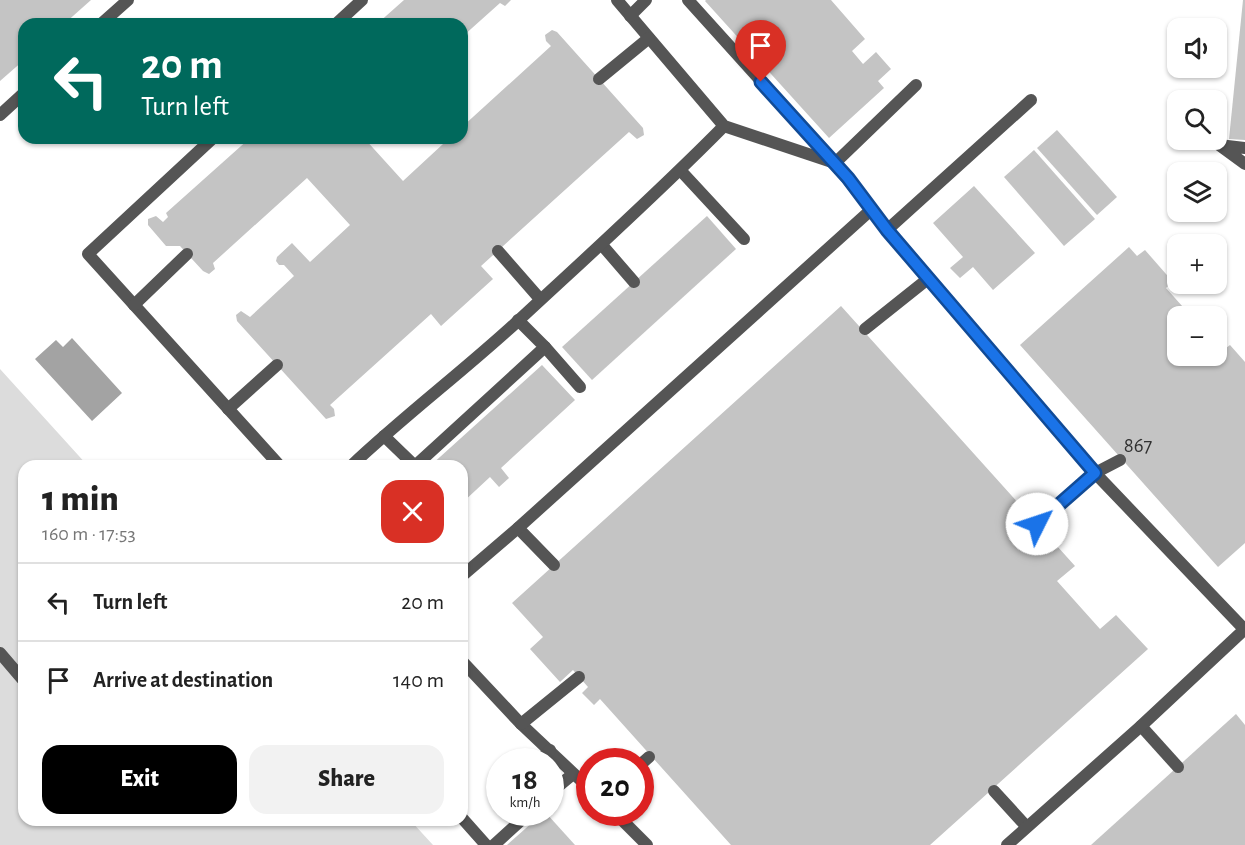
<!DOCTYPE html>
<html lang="en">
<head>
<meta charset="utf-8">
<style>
  :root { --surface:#fff; --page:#f2f2f2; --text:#222; --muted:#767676; --line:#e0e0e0; --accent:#000 }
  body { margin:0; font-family:"Alegreya Sans",sans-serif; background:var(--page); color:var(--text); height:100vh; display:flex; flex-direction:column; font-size:22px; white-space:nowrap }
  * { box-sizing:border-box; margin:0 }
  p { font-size:20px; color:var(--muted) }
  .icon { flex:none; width:33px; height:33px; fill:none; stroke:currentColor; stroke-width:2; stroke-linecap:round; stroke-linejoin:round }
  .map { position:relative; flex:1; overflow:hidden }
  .panel { position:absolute; left:18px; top:460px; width:450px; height:366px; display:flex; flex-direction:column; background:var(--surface); border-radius:18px; box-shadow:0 2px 4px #0004 }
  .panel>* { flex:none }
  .top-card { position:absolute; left:18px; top:18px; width:450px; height:126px; border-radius:18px; box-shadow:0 2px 4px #0004; background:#00695c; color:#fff; overflow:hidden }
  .tools { position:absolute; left:1167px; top:18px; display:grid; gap:12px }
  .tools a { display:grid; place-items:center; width:60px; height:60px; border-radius:12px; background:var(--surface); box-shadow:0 2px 4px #0004; font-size:30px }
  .speed { position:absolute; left:486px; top:748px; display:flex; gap:12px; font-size:30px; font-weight:700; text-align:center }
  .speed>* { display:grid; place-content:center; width:78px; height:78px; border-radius:50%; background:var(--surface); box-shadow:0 2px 4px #0004; line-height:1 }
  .speed small { font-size:15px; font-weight:400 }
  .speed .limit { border:9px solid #d22; background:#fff; color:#111 }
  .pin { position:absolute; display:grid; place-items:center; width:51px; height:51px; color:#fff; margin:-62px -26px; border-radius:50% 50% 50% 0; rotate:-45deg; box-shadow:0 0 6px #0007 }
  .pin .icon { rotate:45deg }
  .me { position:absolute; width:66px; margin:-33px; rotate:49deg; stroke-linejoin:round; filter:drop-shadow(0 0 4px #0008) }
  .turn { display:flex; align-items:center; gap:21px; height:126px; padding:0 24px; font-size:27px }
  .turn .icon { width:78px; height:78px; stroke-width:2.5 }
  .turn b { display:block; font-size:42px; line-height:51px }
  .round { display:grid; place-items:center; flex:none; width:63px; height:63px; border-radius:18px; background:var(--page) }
  .head { display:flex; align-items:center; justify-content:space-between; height:102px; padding:0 24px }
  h1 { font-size:36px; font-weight:800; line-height:45px }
  .button { display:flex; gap:12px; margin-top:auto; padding:12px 24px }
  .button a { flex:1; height:69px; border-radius:18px; background:var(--accent); color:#fff; font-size:24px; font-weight:800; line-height:69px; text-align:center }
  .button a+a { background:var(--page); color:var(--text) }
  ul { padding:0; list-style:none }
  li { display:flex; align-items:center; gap:18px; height:78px; padding:0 24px; border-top:2px solid var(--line) }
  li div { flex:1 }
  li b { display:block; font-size:22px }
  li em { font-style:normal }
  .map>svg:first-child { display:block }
</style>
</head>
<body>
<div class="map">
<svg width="1245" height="845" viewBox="0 0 1245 845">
  <rect width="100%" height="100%" fill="#fff"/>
  <path fill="#dcdcdc" d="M0,369L88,466H24V820L411,821L433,845H0Z"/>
  <path fill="#a3a3a3" d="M72,338L122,393L92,421L35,359L56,340L63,347Z"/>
  <g fill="#c4c4c4">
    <path d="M0,0H91L64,24H24V60L0,81Z"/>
    <path d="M404,0H511L505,6L500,3L462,37V24H377Z"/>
    <path d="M706,0H831L865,39L852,51L863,64L876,52L891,69L878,81L884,88L829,138L705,1Z"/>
    <path d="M1243,0H1245V140L1229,139Z"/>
    <path d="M552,30L557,32L643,128L644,135L637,139L629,132L481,266L493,279L441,326L431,314L330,405L334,409L335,416L326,419L237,321L236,315L241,311L250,317L294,276L284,265H279L276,261L277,257L292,243L310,262L350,225L307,178L213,263L215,269L209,274L203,271L180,246H166L148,225V219L156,216L163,222L168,217L166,213L250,138H364L403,181L443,144L438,138H462V127L551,46L546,41L545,35Z"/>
    <path d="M1057,130L1117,197L1097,215L1037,148Z"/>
    <path d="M1034,150L1095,219L1064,246L1004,177Z"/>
    <path d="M974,186L1035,253L993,290L973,267L960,278L950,268L963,257L933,223Z"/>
    <path d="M707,216L736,249L592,380L562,347Z"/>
    <path d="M1129,247L1137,256L1145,250L1173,282L1166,288L1191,316H1178V356H1216V345L1222,351L1230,345L1245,362V543L1218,567L1020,345Z"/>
    <path d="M841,306L1075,566L1057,581L1100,629L1116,615L1148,649L930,845H731L600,699L594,705L582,693L588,687L573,670L560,682L530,649L543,637L512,603Z"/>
    <path d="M542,365L575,400L501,468L509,478L499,487L490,477L462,503V466H430Z"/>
    <path d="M1236,714L1245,725V845H1091Z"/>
    <path d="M543,813H546L575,845H507Z"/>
  </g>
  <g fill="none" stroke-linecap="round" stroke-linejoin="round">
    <g stroke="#555" stroke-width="12">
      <path d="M617,0L724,126L835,163L887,230L1095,473L1245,630"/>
      <path d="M688,0L835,163L916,85"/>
      <path d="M630,16L646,0"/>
      <path d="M101,24L128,0"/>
      <path d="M336,24L362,0"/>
      <path d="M599,79L649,38"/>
      <path d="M0,115L24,93"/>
      <path d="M213,138L88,254L280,466"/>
      <path d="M1245,148L1219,145L1245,164"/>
      <path d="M681,171L744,239"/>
      <path d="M887,230L1031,100"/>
      <path d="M602,245L634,282"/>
      <path d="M498,251L540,299"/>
      <path d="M134,305L187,254"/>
      <path d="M865,329L929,278"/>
      <path d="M545,347L580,387"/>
      <path d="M228,409L277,365"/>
      <path d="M384,436L415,466L545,347L518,320"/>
      <path d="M351,466C405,415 465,370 519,320C588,256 658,193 724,126"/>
      <path d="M1037,524L1095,473L1120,460"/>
      <path d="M518,528L554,565"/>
      <path d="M462,576L518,528L872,209"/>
      <path d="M0,653L24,681"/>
      <path d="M462,661L521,724L590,789"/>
      <path d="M521,724L579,677"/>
      <path d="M1141,726L1178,767"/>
      <path d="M538,762L550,750"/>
      <path d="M640,765L649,757"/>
      <path d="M994,791L1026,826"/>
      <path d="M550,793L573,774"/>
      <path d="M615,813L647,845"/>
      <path d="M462,818L486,845"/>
      <path d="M494,845L529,813"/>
      <path d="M1007,845L1141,726L1245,629"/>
    </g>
  </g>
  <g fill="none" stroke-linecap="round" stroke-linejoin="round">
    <g stroke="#114b97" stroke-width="15">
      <path id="route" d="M761,82L848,178L887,230L1095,473L1037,524"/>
    </g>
    <use href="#route" stroke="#1a73e8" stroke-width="10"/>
  </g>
  <g text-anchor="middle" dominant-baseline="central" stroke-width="6" stroke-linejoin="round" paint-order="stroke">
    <g font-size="21" fill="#313131">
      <text x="1138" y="445">867</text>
    </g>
  </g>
</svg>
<div class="tools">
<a><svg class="icon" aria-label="sound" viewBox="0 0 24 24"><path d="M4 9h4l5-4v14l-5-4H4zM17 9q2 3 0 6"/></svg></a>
<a><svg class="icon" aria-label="search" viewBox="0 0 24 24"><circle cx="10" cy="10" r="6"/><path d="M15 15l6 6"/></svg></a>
<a><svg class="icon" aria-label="layers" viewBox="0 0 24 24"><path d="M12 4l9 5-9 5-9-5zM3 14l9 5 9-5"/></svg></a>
<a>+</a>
<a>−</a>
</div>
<div class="speed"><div>18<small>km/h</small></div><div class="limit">20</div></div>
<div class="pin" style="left:761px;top:82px;background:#d93025"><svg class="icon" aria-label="arrive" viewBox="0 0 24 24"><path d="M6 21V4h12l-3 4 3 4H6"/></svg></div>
<svg class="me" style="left:1037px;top:524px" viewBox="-20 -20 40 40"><circle r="19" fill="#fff"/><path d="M0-13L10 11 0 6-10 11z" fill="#1a73e8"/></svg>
<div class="top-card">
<div class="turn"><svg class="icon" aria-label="left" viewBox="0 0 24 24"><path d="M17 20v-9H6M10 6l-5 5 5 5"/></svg><div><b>20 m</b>Turn left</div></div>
</div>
<section class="panel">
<div class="head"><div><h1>1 min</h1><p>160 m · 17:53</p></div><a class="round" style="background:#d93025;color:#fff"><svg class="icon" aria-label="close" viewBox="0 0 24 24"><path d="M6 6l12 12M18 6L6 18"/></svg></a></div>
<ul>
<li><svg class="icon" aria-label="left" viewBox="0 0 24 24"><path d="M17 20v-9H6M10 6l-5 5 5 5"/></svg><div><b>Turn left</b></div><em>20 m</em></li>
<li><svg class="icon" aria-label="arrive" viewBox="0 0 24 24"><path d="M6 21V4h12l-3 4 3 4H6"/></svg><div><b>Arrive at destination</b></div><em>140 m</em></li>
</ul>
<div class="button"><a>Exit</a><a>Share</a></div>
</section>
</div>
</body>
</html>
